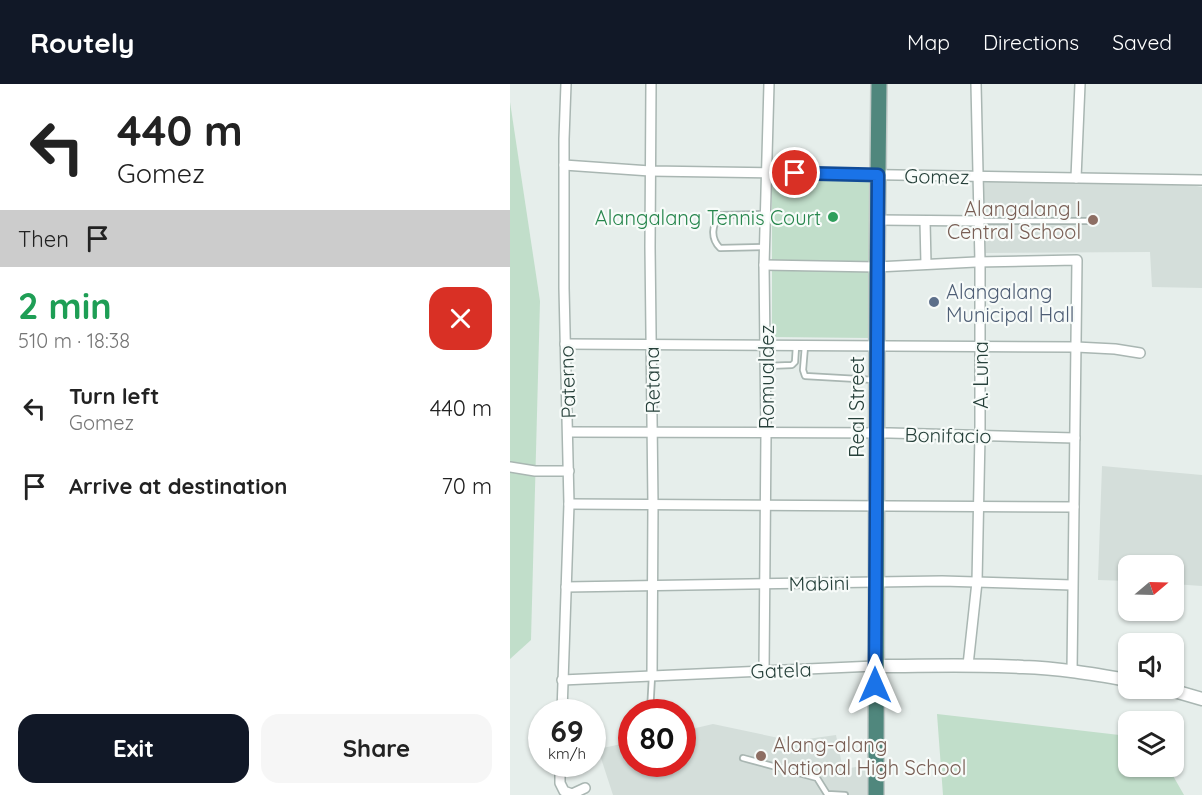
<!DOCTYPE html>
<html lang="en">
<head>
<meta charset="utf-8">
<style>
  :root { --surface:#fff; --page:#f6f6f6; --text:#222; --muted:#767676; --accent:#111827 }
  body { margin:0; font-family:Quicksand,sans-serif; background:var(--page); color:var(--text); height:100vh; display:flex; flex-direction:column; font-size:22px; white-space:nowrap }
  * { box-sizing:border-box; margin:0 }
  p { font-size:20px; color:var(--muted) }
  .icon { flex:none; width:33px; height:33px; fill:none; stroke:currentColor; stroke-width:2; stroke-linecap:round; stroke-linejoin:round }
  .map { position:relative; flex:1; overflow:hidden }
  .drawer { display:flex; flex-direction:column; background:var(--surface); width:510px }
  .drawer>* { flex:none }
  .hud { background:#fff; color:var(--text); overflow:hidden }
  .needle { width:39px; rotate:71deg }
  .tools { position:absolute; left:608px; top:471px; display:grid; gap:12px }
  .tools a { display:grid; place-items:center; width:66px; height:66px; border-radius:12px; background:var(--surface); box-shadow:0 2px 4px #0004; font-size:30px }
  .speed { position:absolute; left:18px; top:615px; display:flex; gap:12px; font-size:30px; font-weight:700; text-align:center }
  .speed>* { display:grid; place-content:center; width:78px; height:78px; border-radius:50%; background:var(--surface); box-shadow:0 2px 4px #0004; line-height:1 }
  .speed small { font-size:15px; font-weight:400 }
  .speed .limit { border:9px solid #d22; background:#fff; color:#111 }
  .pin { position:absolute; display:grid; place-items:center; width:51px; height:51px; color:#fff; margin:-26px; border:3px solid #fff; border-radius:50%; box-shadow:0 2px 6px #0007 }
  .me { position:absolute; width:66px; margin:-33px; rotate:0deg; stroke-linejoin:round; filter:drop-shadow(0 0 4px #0008) }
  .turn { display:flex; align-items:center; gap:21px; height:126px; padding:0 18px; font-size:27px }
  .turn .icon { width:78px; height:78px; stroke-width:2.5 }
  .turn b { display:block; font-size:42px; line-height:51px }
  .then { display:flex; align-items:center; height:57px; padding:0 18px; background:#0003; gap:12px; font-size:22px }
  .round { display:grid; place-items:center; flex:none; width:63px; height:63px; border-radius:18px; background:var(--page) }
  .summary { display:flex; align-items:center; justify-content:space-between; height:102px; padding:0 18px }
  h1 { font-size:36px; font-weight:800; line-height:45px; color:#1e9e55 }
  .primary-button { display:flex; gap:12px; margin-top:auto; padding:12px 18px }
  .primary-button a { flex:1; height:69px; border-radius:18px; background:var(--accent); color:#fff; font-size:24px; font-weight:800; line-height:69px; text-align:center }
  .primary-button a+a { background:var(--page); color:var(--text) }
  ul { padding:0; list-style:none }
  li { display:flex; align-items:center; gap:18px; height:78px; padding:0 18px }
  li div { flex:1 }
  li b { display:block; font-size:22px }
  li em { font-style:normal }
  header { display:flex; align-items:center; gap:36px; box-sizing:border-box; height:84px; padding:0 30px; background:var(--accent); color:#fff }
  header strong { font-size:28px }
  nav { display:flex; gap:33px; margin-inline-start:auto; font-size:21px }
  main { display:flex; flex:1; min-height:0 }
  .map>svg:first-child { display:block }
</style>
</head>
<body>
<header>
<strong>Routely</strong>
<nav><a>Map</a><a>Directions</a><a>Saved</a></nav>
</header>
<main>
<section class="drawer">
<div class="hud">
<div class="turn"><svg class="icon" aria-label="left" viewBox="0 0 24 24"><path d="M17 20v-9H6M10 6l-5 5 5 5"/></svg><div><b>440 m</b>Gomez</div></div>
<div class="then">Then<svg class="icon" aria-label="arrive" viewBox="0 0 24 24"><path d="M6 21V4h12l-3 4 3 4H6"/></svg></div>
</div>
<div class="summary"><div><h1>2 min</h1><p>510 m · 18:38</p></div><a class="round" style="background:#d93025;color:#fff"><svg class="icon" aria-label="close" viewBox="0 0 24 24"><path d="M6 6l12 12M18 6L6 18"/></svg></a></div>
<ul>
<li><svg class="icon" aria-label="left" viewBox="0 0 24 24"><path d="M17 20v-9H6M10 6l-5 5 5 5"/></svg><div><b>Turn left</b><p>Gomez</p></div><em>440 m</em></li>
<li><svg class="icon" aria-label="arrive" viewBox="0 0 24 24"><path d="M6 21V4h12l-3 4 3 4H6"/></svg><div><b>Arrive at destination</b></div><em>70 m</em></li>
</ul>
<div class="primary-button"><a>Exit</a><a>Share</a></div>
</section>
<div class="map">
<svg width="692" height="711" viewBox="0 0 692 711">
  <rect width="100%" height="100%" fill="#e6eeeb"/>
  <g fill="#d4deda">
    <path d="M474,97L664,98L692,103V204L642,203L640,168L474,169Z"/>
    <path d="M592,382L692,391V502L663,500V482H618V497L588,496Z"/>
    <path d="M203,640L283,657L326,651L333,685L359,681V711H103L88,665L121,658L122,680H172L173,647Z"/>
  </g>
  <g fill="#c1deca">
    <path d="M0,18L30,217L21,556L0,575Z"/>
    <path d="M262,91L359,96L360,254L262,253Z"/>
    <path d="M427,630L618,652V682L658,683L674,711H433Z"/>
  </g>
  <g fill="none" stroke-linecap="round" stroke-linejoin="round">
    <g stroke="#a9b6b2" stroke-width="8">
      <g id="service">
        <path d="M469,137H577"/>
        <path d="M253,163L210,164C200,154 202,141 210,131L255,130"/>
        <path d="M295,262L293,286L295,292L365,296"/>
        <path d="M256,282L282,281L285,278L286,262"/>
        <path d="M140,628L142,592"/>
        <path d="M233,674L307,694L317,710L335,711"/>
      </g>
    </g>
    <g stroke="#a9b6b2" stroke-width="12">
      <g id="minor">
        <path d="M141,0L140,163L143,420L142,592"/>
        <path d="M54,81L140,87L692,96"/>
        <path d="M566,94L570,0"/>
        <path d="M368,136L468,137"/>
        <path d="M415,137L416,180"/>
        <path d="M254,181L367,183L466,178L567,176L562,587"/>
        <path d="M55,260L566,263L605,265L630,269"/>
        <path d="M58,348L380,349L565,354"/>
        <path d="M0,383L25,387H59"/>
        <path d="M59,420L564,423"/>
        <path d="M56,503L432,497L562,501"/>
        <path d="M458,581L467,498L470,351V178L466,0"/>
        <path d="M254,586L256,350L254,181L259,0"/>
        <path d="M52,596L365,582"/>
        <path d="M52,628L59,420L54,204V55L56,0"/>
        <path d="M50,680V699L54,707L62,710L75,704"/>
      </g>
    </g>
    <g stroke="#a9b6b2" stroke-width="15">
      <g id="tertiary">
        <path d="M365,582C415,582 464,580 513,583C548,584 583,590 618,596"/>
        <path d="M654,604L692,615"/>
      </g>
    </g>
    <g stroke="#c2cac8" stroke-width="18">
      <path id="trunk" d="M366,711L367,183L369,0"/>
    </g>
    <use href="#service" stroke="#fff" stroke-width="4.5"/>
    <use href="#minor" stroke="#fff" stroke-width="9"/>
    <use href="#tertiary" stroke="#fff" stroke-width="12"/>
    <use href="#trunk" stroke="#50877d" stroke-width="15"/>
  </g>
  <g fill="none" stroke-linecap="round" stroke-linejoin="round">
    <g stroke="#114b97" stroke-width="15">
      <path id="route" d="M285,89L368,91L365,601"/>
    </g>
    <use href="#route" stroke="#1a73e8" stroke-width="10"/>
  </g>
  <circle fill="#2e9e5b" stroke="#f7fbf9" stroke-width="2" cx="323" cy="133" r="6"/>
  <g fill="#8d6e63" stroke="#f7fbf9" stroke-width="2">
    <circle cx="583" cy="136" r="6"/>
    <circle cx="251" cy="672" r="6"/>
  </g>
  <circle fill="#5c6f8a" stroke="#f7fbf9" stroke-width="2" cx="424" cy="218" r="6"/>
  <g text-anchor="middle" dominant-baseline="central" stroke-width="4.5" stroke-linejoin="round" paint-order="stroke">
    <g font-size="20" fill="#26403a" stroke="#f7fbf9">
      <text transform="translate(427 92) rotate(1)">Gomez</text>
      <text transform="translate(470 291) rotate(-90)">A. Luna</text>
      <text transform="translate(256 293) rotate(-90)">Romualdez</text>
      <text transform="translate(142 296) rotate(-91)">Retana</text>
      <text transform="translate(57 298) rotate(-92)">Paterno</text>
      <text transform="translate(346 323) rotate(-90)">Real Street</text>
      <text transform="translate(438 351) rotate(1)">Bonifacio</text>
      <text transform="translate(309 499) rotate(-1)">Mabini</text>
      <text transform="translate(271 586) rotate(-2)">Gatela</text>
    </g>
    <g font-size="20" fill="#785e54" stroke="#f7fbf9" text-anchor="end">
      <text x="571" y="124">Alangalang I<tspan x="571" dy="23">Central School</tspan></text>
      <text x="263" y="660" text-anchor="start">Alang-alang<tspan x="263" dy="23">National High School</tspan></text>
    </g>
    <g font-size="20" fill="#27864d" stroke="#f7fbf9" text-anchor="end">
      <text x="311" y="133">Alangalang Tennis Court</text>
    </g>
    <g font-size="20" fill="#4e5e75" stroke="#f7fbf9" text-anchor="start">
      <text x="436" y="207">Alangalang<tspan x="436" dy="23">Municipal Hall</tspan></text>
    </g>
  </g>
</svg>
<div class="tools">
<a><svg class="needle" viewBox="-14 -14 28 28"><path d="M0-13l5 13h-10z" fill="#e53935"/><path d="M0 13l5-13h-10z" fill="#767676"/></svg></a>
<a><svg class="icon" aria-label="sound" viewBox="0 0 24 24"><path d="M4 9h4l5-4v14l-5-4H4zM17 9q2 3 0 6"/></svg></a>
<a><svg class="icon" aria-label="layers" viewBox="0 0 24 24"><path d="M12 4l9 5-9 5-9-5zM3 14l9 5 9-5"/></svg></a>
</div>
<div class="speed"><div>69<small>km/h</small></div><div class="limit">80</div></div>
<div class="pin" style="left:285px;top:89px;background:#d93025"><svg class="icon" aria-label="arrive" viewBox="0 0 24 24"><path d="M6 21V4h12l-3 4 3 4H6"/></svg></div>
<svg class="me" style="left:365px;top:601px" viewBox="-20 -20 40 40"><path d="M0-17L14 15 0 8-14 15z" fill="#1a73e8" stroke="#fff" stroke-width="4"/></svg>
</div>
</main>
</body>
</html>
